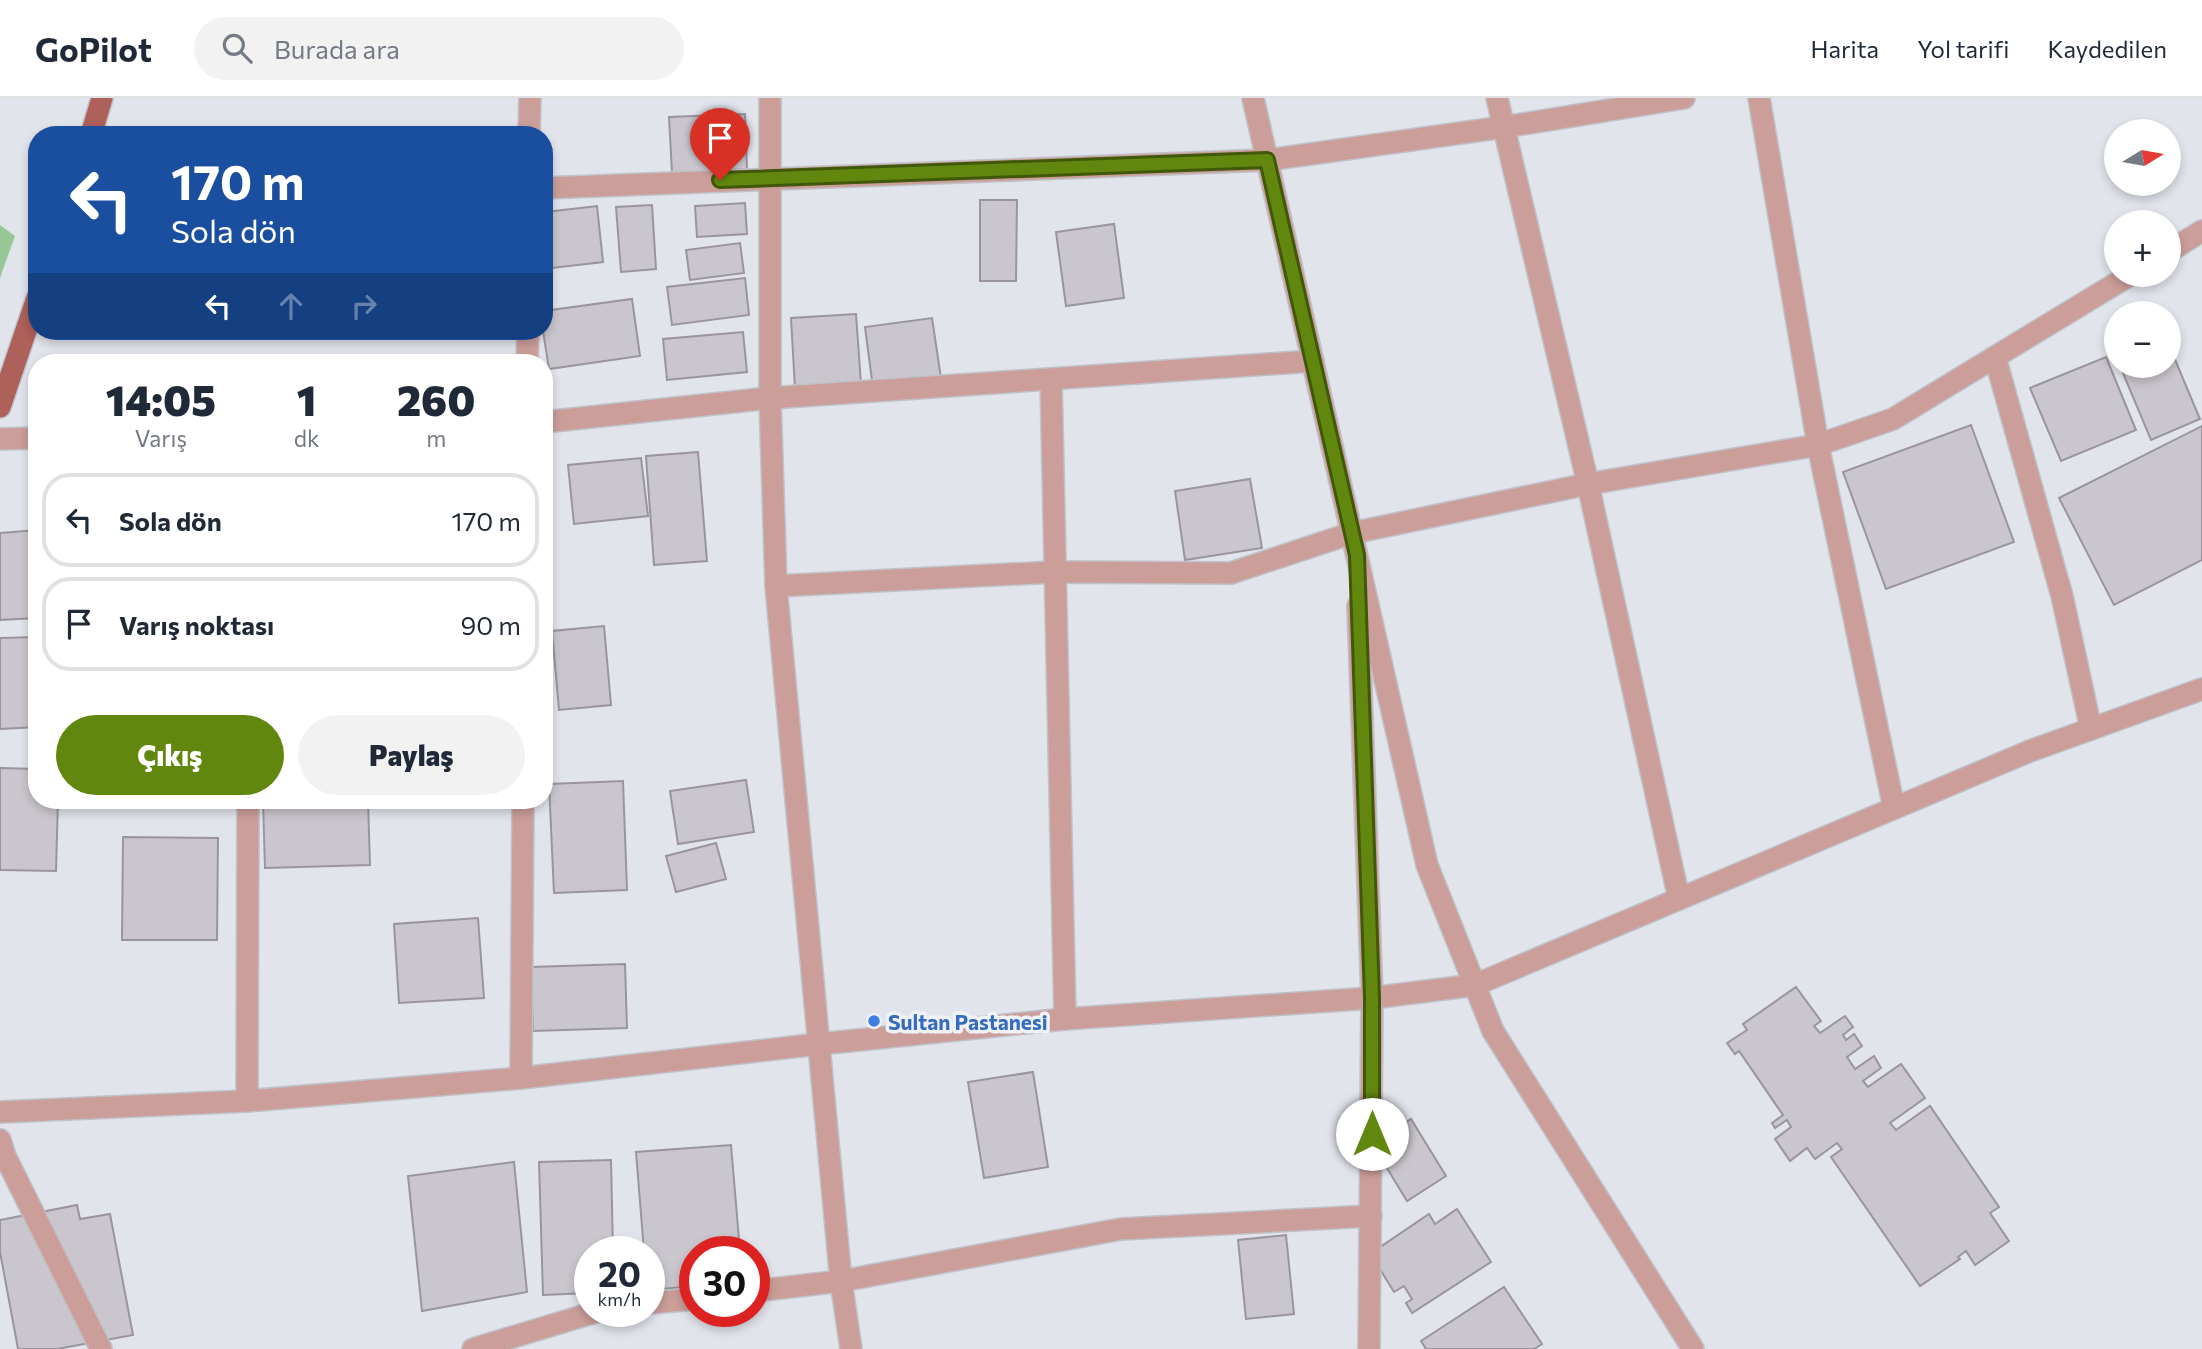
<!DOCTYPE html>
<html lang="tr">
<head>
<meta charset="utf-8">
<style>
  :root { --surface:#fff; --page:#f2f2f3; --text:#1f2937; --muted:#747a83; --line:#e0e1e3; --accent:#62870e }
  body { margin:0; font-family:Commissioner,sans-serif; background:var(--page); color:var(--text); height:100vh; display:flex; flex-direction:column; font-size:26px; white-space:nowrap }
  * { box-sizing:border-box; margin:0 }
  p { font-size:23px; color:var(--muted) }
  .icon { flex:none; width:38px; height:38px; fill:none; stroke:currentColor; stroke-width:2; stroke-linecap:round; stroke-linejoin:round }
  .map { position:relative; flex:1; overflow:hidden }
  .panel { position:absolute; left:28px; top:256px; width:525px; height:455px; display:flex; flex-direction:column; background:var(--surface); border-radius:28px; box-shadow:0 4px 10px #0003 }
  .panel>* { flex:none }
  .banner { position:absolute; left:28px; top:28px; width:525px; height:214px; border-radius:28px; box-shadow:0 4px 10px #0003; background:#1a4fa0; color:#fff; overflow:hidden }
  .needle { width:46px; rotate:79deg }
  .buttons { position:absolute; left:2104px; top:21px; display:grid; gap:14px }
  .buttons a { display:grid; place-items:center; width:77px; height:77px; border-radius:50%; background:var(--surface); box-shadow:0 4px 10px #0003; font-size:35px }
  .speed { position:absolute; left:574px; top:1138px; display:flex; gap:14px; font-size:35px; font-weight:700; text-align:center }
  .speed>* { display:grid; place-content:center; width:91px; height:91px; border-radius:50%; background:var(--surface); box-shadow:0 4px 10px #0003; line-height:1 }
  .speed small { font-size:18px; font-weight:400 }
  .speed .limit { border:10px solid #d22; background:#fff; color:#111 }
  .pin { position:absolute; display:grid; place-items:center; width:60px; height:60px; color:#fff; margin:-72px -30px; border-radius:50% 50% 50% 0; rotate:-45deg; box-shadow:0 0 7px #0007 }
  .pin .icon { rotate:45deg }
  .me { position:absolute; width:77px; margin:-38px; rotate:0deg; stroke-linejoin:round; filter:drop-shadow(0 0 5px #0008) }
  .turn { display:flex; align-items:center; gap:24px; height:147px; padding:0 28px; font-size:32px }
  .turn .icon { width:91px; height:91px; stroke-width:2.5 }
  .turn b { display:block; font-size:49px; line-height:60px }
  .lanes { display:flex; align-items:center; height:66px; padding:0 28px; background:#0003; justify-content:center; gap:35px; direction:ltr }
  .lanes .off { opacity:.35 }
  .eta { display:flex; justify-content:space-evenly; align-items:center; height:119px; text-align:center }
  .eta b { font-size:42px; font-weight:800; line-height:49px }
  .cta { display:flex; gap:14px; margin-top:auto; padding:14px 28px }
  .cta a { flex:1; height:80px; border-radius:42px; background:var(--accent); color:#fff; font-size:28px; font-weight:800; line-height:80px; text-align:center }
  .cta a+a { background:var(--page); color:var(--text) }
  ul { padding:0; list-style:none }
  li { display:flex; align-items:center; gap:21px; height:94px; margin:0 14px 10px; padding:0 14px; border:4px solid var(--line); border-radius:28px }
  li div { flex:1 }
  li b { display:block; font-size:26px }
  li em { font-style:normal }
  header { display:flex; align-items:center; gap:42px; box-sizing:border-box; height:98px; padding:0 35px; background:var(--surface); border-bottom:2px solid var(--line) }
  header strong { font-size:33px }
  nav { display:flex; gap:38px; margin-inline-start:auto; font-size:24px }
  .search { width:490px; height:63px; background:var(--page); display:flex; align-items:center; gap:18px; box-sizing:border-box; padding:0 24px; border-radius:38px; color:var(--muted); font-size:26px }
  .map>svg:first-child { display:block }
</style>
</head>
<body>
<header>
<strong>GoPilot</strong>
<div class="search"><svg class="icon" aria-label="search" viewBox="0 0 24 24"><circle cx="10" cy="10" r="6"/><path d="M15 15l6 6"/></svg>Burada ara</div>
<nav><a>Harita</a><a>Yol tarifi</a><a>Kaydedilen</a></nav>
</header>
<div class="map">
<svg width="2202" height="1251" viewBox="0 0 2202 1251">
  <rect width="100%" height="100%" fill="#e2e4ec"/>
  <path fill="#97c797" d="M0,127L15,138L0,180Z"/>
  <g fill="#cac6cd" stroke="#9a959c" stroke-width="2">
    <path d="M745,16L747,71L672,75L669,19Z"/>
    <path d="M980,102H1017L1016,183H980Z"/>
    <path d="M745,105L747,136L697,139L695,108Z"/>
    <path d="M652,107L656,171L621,174L616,109Z"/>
    <path d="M597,108L603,164L552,170L546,114Z"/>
    <path d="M1114,126L1124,200L1066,208L1056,134Z"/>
    <path d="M740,145L744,175L690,182L686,152Z"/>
    <path d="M745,180L749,217L672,227L667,189Z"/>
    <path d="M632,201L640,258L549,271L543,233L544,213Z"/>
    <path d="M856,216L861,286L795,291L791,220Z"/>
    <path d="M932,220L941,280L873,290L865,229Z"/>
    <path d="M743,234L747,274L667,282L663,241Z"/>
    <path d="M2168,245L2200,321L2151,342L2120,268H2168Z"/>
    <path d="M2106,259L2136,332L2061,363L2030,290Z"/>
    <path d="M1971,327L2014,444L1886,491L1843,374Z"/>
    <path d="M2202,328V462L2114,507L2059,400Z"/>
    <path d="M698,354L707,463L654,467L646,358Z"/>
    <path d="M641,360L648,418L574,426L568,367Z"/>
    <path d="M1250,381L1262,450L1185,462L1175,393Z"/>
    <path d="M37,432V520L0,522V435Z"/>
    <path d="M604,528L611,607L559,612L552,533Z"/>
    <path d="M37,539V629L0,631V540Z"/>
    <path d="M0,670L37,671V702H58L56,773L0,772Z"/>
    <path d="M746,682L754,734L678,746L670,693Z"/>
    <path d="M623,683L627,792L554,795L549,686Z"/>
    <path d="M135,702H225L135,707Z"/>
    <path d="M263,702H368L370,767L265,770Z"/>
    <path d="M123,739L218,740L217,842H122Z"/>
    <path d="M716,745L726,781L676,794L666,758Z"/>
    <path d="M478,820L484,900L399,905L394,826Z"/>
    <path d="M625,866L627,930L533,933L531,869Z"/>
    <path d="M1796,889L1821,923L1814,928L1820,935L1845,918L1853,929L1843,937L1846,942L1854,936L1862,948L1847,959L1855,971L1874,958L1881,970L1863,983L1868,989L1901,966L1925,1000L1890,1025L1896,1032L1930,1008L1999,1109L1990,1115L2009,1143L1975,1167L1966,1153L1958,1159L1960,1161L1920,1188L1831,1059L1842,1051L1837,1045L1815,1061L1807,1050L1790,1063L1775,1041L1791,1029L1787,1022L1775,1030L1772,1025L1783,1017L1739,953L1735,956L1727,945L1747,932L1743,926Z"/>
    <path d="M1033,974L1048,1069L984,1080L968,984Z"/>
    <path d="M1411,1021L1446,1078L1407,1103L1373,1047Z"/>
    <path d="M731,1047L740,1153H695V1188L649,1192V1153H644L636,1054Z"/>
    <path d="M611,1062L613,1153H590V1195L543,1197L539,1064Z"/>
    <path d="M514,1064L527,1194L422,1213L408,1078Z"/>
    <path d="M77,1107L80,1121L110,1116L133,1237L57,1251H18L0,1154V1122Z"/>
    <path d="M1457,1111L1491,1164L1412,1215L1406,1205L1412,1201L1404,1188L1394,1194L1378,1168L1373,1154L1429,1116L1435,1126Z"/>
    <path d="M1286,1137L1294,1216L1246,1221L1238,1142Z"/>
    <path d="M1504,1189L1542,1246L1534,1251H1426L1421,1243Z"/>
  </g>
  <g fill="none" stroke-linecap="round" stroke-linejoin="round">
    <g stroke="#c0c2c9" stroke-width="24">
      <g id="minor">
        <path d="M770,0V300L776,488L841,1183L851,1251"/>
        <path d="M1253,0L1427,767L1493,933L1693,1251"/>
        <path d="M1497,0L1588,386L1679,801"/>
        <path d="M1759,0L1818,347L1894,710"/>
        <path d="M529,37L530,0"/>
        <path d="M544,90L1267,62L1504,29L1684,0"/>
        <path d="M2168,154L2202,133"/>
        <path d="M1995,259L2062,498L2091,631"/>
        <path d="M527,264L528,233"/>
        <path d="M1051,281L1065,921"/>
        <path d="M544,324L770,300L1313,263"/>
        <path d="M0,341L37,340"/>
        <path d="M776,488L1054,474L1231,475L1352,435L1588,386L1818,347L1893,321L2130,177"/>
        <path d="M1358,508L1372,900L1369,1251"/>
        <path d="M521,980L523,702"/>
        <path d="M247,1003L248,702"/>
        <path d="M0,1014L247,1003L521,980L819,946L1065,921L1372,900L1475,887L2030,653L2202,591"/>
        <path d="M0,1042L5,1058L101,1251"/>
        <path d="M754,1193L841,1183L1121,1131L1371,1118"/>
        <path d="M649,1205L695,1201"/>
        <path d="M473,1251L599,1213"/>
      </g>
    </g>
    <g stroke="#c0c2c9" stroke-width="24">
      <g id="major">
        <path d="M91,37L102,0"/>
        <path d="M0,309L37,200"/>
      </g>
    </g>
    <use href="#minor" stroke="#cb9e99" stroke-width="21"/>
    <use href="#major" stroke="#ae605a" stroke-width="21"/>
  </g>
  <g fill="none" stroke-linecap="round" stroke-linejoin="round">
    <g stroke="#405809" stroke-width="18">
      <path id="route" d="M720,82L1267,62L1357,457L1372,900V1036"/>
    </g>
    <use href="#route" stroke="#62870e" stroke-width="12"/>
  </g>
  <circle fill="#3f7fe0" stroke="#eff2f9" stroke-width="2.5" cx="874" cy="923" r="7"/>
  <g text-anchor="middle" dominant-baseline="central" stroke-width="7" stroke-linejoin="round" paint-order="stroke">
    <g font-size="21" font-weight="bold" fill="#366cbe" stroke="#eff2f9" text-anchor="start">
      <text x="888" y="923">Sultan Pastanesi</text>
    </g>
  </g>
</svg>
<div class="buttons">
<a><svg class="needle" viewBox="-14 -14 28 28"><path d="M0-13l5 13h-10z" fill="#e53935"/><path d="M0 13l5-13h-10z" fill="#747a83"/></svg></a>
<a>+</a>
<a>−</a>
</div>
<div class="speed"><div>20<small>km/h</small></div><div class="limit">30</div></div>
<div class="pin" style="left:720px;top:82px;background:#d93025"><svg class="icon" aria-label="arrive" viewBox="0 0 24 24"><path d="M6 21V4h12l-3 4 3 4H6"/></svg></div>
<svg class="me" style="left:1372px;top:1036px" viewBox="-20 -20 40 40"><circle r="19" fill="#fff"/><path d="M0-13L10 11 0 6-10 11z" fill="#62870e"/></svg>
<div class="banner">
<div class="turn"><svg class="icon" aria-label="left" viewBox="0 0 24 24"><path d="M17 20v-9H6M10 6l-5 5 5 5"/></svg><div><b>170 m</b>Sola dön</div></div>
<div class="lanes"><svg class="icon" aria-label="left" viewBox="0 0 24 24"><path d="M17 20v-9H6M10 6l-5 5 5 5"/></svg><svg class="icon off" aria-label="ahead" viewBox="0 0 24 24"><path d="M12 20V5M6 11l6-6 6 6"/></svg><svg class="icon off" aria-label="right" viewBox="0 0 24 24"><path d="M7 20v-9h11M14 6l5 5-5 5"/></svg></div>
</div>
<section class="panel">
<div class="eta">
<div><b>14:05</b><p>Varış</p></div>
<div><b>1</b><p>dk</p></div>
<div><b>260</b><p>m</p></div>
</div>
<ul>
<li><svg class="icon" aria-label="left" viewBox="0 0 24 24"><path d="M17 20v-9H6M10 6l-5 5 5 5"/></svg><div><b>Sola dön</b></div><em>170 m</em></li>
<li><svg class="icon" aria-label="arrive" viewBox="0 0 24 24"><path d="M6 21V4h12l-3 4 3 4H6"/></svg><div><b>Varış noktası</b></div><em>90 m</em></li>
</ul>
<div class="cta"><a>Çıkış</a><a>Paylaş</a></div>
</section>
</div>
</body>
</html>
